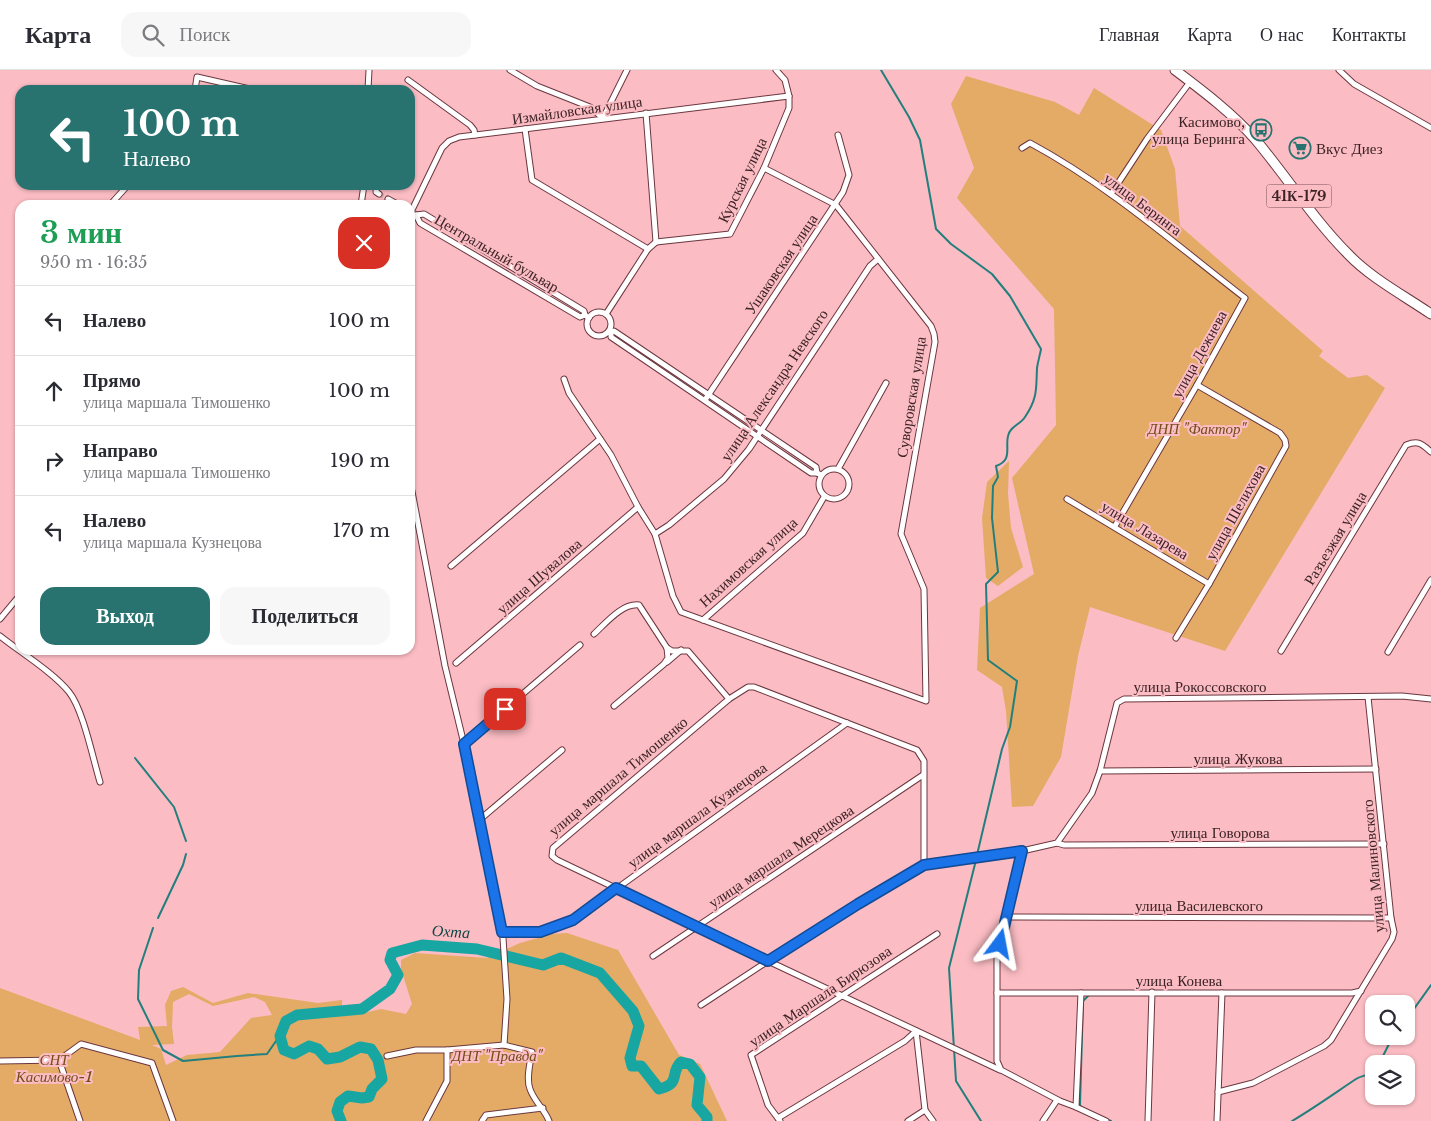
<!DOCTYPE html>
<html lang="ru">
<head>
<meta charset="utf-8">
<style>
  :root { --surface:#fff; --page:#f7f7f7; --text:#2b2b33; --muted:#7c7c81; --line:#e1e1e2; --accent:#28726f }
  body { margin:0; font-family:"Libre Baskerville",serif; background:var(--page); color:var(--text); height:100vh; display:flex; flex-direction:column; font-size:19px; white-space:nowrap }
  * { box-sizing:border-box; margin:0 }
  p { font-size:16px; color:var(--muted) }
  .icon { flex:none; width:28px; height:28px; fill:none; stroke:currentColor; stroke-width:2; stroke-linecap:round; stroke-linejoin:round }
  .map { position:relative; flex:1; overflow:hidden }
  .details { position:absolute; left:15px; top:130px; width:400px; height:455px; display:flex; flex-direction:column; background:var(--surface); border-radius:15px; box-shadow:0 1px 4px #0004 }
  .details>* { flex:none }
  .top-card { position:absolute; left:15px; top:15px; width:400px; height:105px; border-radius:15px; box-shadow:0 1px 4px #0004; background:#28726f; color:#fff; overflow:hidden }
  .fabs { position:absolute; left:1365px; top:925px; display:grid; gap:10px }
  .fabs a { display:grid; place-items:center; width:50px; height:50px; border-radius:10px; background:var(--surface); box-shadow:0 1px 4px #0004; font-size:25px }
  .pin { position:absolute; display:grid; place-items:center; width:42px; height:42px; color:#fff; margin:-21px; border-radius:10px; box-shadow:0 2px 8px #0006 }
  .me { position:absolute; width:55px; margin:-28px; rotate:13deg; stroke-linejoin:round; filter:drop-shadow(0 0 4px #0008) }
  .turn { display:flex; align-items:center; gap:18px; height:105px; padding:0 25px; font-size:22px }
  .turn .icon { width:65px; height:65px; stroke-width:2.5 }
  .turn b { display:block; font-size:35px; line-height:42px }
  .round { display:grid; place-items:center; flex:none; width:52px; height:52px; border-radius:15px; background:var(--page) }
  .headline { display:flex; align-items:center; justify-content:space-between; height:85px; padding:0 25px }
  h1 { font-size:30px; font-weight:600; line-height:38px; color:#1e9e55 }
  .primary-button { display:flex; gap:10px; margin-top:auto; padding:10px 25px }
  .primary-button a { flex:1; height:58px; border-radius:15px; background:var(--accent); color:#fff; font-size:20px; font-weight:600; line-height:58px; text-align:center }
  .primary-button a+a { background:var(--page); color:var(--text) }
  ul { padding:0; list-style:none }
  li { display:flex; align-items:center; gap:15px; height:70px; padding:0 25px; border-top:1px solid var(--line) }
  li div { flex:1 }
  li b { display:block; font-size:19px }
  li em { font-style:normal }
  header { display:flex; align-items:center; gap:30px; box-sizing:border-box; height:70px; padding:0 25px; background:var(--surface); border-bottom:1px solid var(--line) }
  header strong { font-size:24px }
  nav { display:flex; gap:28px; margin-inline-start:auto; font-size:18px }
  .search { width:350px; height:45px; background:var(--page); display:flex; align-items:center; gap:12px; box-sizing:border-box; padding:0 18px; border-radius:15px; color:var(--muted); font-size:19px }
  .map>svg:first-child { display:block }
</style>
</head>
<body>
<header>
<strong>Карта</strong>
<div class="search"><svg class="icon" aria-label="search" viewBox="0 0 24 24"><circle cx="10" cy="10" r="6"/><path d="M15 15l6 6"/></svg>Поиск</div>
<nav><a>Главная</a><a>Карта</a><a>О нас</a><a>Контакты</a></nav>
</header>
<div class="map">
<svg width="1431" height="1051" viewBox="0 0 1431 1051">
  <rect width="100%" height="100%" fill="#fbbcc3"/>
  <g fill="#e3ab65" fill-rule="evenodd">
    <path d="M966,6L1055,32L1079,45L1094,18L1161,60L1175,99L1180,156L1323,281L1319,286L1348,308L1367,305L1385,318L1225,581L1090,537L1078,586L1061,687L1033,736L1012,737L1006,641L1002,617L977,600L980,538L1034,504L1012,408L1056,355L1054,239L957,128L974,98L951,34Z"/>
    <path d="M1009,391L1008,424L1011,458L1023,497L998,516L986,508L982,448L987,412Z"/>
    <path d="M567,863L618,880L679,985L700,994L727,1051H0V918L140,970L138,957L167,956L165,935L171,921L183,917L213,933L248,923L318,933L342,930V941L368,942L381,939L406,944L412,934L401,899V890L415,883L487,888L520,873L552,864ZM189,924L213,936L254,927L265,932L272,945L251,948L220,982L187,985L166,995L161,979L152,975L174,974L172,957L173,932Z"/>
  </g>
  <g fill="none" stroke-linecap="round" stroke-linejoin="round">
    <g stroke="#227f7d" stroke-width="2">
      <path d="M881,0L909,47L920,70L936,159L951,174L992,204L1010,226L1041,279C1040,285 1038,291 1037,298C1036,318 1038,328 1025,347C1020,355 1010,356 1008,366C1005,378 1013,390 996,396L998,407L993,416L992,448L998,502L986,514L988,590L1017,611L1010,657L1002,679L977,785"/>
      <path d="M135,688L174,737L186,771"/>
      <path d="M976,790L949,898L956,1011L981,1051"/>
      <path d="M158,848L183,795L186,784"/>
      <path d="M153,858L139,900L138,929L163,980L183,991L237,986L267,984L276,971L286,951"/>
      <path d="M1406,950L1431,915"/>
      <path d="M1379,994L1393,966"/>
      <path d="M1081,1037L1080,1035L1083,931L1089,925"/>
      <path d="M1106,1049L1111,1051"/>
      <path d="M1292,1051C1314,1038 1335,1023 1356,1009C1362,1005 1369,1006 1374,1001"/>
    </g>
    <path stroke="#18a6a2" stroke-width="11" d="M341,1051L337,1041L340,1032L348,1026L362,1028L369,1027L372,1019L382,1009L378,990L371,979L360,977L340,987L327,989L318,979L309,976L294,984L284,980L280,966L286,951L297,945L362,939L390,919L398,905L390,890L392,883L422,875L477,879L543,895L561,888L600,903L633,941L639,956L630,988L632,996H641L659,1019C682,1013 669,1004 681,992L690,994L700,1007L697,1035L707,1047V1051"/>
    <path stroke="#d59da4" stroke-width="5" stroke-dasharray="5 2.5" stroke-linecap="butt" d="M379,124L388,129"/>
    <g stroke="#6b373f" stroke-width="7">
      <g id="minor">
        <path d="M510,0L537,16L590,37L603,48L627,0"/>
        <path d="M1339,0L1354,14L1431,58"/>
        <path d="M408,10L470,55L474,60L475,65"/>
        <path d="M195,20L197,7L254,20"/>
        <path d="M368,20L369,0"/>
        <path d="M646,43L656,172"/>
        <path d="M525,59L532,110L648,179"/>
        <path d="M1022,78L1030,73C1108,115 1175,174 1245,228L1197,315L1115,456"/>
        <path d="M377,115L376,122L379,124"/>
        <path d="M1111,124L1147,69L1190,12"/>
        <path d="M388,129L399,135"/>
        <path d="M110,135L128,115"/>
        <path d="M361,135L364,115"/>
        <path d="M411,142L442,78L449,71L459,67L789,26"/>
        <path d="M416,145L424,144L584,241L585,245L589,248"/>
        <path d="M416,145L420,153L580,247L585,245"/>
        <path d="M656,172L730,164L764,98L789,38V26L785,10L776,0"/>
        <circle cx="599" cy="254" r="12"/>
        <path d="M606,244L648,179L656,172"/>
        <path d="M610,261L611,262L614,261L816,397L817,403"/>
        <path d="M611,262V267L811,403H817L821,405"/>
        <path d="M564,309L569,323L611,385L638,437L655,464L673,526L681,542L926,631L924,519L901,464L935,272L934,264L931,256L836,135L764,98"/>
        <path d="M705,330L843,122L849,105L838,65"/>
        <circle cx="834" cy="414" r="15"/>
        <path d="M838,399L886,313"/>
        <path d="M410,411L445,596L464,674L503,868L507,929L504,975L532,982C530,993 526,1009 530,1019C534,1031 545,1040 549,1051"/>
        <path d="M1067,429L1209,514"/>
        <path d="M655,464L669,455L724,409L749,379L870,196L878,189"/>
        <path d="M451,496L600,369"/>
        <path d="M0,549L20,525"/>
        <path d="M703,550L803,463L824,427"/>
        <path d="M594,564C606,553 622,533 639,535L667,578L668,588L664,594L614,636"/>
        <path d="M0,566C20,582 54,603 69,622C83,639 93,689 100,712"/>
        <path d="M1176,568L1209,514L1286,376L1285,370L1280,363L1197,315"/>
        <path d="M667,578L672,581H688L729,629"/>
        <path d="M1281,581L1406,375C1419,370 1422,374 1431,382"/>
        <path d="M1388,582L1431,510"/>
        <path d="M667,592L681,580"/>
        <path d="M456,593L638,437"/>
        <path d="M748,617H754L917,680L924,691V795L858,834L768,891L557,790L552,786L553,778L729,629Z"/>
        <path d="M464,674L580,575"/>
        <path d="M1100,701L1376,699"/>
        <path d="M478,751L562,680"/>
        <path d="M1057,773L1064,775L1384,774"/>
        <path d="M924,795L1022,781"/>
        <path d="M1006,847L1391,848"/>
        <path d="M502,862L540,861L573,850L847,653"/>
        <path d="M653,886L923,705"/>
        <path d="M997,923H1352L1361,921"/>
        <path d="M1081,923L1076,1037L1106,1051"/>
        <path d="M701,935L768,891L1000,1000"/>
        <path d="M916,961L925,1040L933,1051"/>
        <path d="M387,986L416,980H447L504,975"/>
        <path d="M59,990L80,1051"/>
        <path d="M0,991L59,990L81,974L152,993L173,1051"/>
        <path d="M1218,1022L1253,1013L1324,976L1331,970L1392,869L1394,862L1391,848L1368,627"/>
        <path d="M1076,1037L1060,1031L1001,1000L997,991V887L1022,781L1057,773L1092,723L1100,701L1117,633L1124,629L1402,626L1431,629"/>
        <path d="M778,1048L905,971L916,961"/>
        <path d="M426,1051L447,1011V980"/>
        <path d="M482,1051L486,1045L543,1038"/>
        <path d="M780,1051L768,1035L751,985L937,864"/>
        <path d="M908,1051L925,1040"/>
        <path d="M1043,1051L1057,1030"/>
        <path d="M1148,1051L1152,922"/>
        <path d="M1217,1051L1222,923"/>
      </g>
    </g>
    <g stroke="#6b373f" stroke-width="11">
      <path id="primary" d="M1175,0C1203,21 1232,43 1255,69C1287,107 1313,149 1348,184C1371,208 1403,225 1431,244"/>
    </g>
    <use href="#minor" stroke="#fff" stroke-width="5"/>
    <use href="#primary" stroke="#fff" stroke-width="9"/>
  </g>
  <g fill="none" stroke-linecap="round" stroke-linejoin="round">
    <g stroke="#114b97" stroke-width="12">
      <path id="route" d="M505,639L464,674L502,862H540L573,850L616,818L768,891L858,834L924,795L1022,781L1000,874"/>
    </g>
    <use href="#route" stroke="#1a73e8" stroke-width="9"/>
  </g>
  <defs>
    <g id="bus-ring" transform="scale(1.125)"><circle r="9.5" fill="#fbbcc3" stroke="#28726f" stroke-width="1.5"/><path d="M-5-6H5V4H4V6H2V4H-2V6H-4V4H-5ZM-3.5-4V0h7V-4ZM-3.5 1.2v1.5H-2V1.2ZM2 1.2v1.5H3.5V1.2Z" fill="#28726f"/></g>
    <g id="supermarket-ring" transform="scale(1.125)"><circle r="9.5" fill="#fbbcc3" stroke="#28726f" stroke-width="1.5"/><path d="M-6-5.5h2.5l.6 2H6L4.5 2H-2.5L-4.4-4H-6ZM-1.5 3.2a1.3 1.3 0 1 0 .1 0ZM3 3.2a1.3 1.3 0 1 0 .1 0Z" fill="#28726f"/></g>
  </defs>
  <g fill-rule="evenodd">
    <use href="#bus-ring" x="1261" y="60"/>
    <use href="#supermarket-ring" x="1300" y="78"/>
  </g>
  <g text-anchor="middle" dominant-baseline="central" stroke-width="4" stroke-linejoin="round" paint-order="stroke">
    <rect fill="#fbbcc3" stroke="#755155" stroke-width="1" x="1266.5" y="114.5" width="65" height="23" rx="4"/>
    <g font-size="14" font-weight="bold" fill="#3b2326">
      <text x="1299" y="126">41К-179</text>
    </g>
    <g font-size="15" fill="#3b2326" stroke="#fbbcc3">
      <text transform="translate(577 40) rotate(-8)">Измайловская улица</text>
      <text transform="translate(742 110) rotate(-64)">Курская улица</text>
      <text transform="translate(1143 134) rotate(37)">улица Беринга</text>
      <text transform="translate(497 183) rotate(30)">Центральный бульвар</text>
      <text transform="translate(781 194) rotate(-56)">Ушаковская улица</text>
      <text transform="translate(1199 284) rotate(-61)">улица Дежнева</text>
      <text transform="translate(774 315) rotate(-56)">улица Александра Невского</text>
      <text transform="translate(911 327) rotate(-81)">Суворовская улица</text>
      <text transform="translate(1235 442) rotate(-61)">улица Шелихова</text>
      <text transform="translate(1145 460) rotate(31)">улица Лазарева</text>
      <text transform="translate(1335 468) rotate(-59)">Разъезжая улица</text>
      <text transform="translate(748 492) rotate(-42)">Нахимовская улица</text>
      <text transform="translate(539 506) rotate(-41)">улица Шувалова</text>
      <text x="1200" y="616">улица Рокоссовского</text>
      <text x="1238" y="688">улица Жукова</text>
      <text transform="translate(618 706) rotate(-40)">улица маршала Тимошенко</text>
      <text transform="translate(697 745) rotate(-36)">улица маршала Кузнецова</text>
      <text x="1220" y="762">улица Говорова</text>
      <text transform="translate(781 786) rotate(-34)">улица маршала Мерецкова</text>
      <text transform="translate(1373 796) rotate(-95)">улица Малиновского</text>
      <text x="1199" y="835">улица Василевского</text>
      <text x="1179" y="910">улица Конева</text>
      <text transform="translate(820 926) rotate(-34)">улица Маршала Бирюзова</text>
    </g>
    <g font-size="15" fill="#3b2326" stroke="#fbbcc3" text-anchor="end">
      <text x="1245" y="51">Касимово,<tspan x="1245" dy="17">улица Беринга</tspan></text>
      <text x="1316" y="78" text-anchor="start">Вкус Диез</text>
    </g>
    <g font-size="15" font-style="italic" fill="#734e19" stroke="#fbbcc3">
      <text x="1197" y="358">ДНП "Фактор"</text>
      <text x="497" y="985">ДНТ "Правда"</text>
      <text x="54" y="989">СНТ<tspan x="54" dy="17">Касимово-1</tspan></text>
    </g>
    <g font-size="16" font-style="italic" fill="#0f4745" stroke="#fbbcc3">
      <text transform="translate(451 861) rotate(4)">Охта</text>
    </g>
  </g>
</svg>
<div class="fabs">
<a><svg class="icon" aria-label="search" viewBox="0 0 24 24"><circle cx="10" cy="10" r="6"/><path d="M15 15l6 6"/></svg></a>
<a><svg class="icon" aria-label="layers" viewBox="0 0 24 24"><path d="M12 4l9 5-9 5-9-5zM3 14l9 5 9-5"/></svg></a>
</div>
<div class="pin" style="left:505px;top:639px;background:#d93025"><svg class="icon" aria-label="arrive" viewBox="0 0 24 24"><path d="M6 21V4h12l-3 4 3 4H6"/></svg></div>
<svg class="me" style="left:1000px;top:874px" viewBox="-20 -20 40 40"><path d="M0-17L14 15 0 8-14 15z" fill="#1a73e8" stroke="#fff" stroke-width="4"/></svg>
<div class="top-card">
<div class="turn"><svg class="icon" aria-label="left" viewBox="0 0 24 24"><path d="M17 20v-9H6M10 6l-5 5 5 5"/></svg><div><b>100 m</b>Налево</div></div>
</div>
<section class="details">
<div class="headline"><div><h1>3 мин</h1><p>950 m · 16:35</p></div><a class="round" style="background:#d93025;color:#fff"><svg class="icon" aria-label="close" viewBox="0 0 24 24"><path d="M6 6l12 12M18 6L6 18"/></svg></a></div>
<ul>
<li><svg class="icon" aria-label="left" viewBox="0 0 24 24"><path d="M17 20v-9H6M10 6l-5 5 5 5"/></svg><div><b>Налево</b></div><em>100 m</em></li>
<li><svg class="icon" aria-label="ahead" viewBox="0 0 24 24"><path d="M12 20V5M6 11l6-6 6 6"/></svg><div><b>Прямо</b><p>улица маршала Тимошенко</p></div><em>100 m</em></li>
<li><svg class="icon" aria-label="right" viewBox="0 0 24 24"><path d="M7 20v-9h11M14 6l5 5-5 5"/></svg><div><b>Направо</b><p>улица маршала Тимошенко</p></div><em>190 m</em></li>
<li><svg class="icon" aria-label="left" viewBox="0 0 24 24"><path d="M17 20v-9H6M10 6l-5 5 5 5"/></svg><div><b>Налево</b><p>улица маршала Кузнецова</p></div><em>170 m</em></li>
</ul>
<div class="primary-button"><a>Выход</a><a>Поделиться</a></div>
</section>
</div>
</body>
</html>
